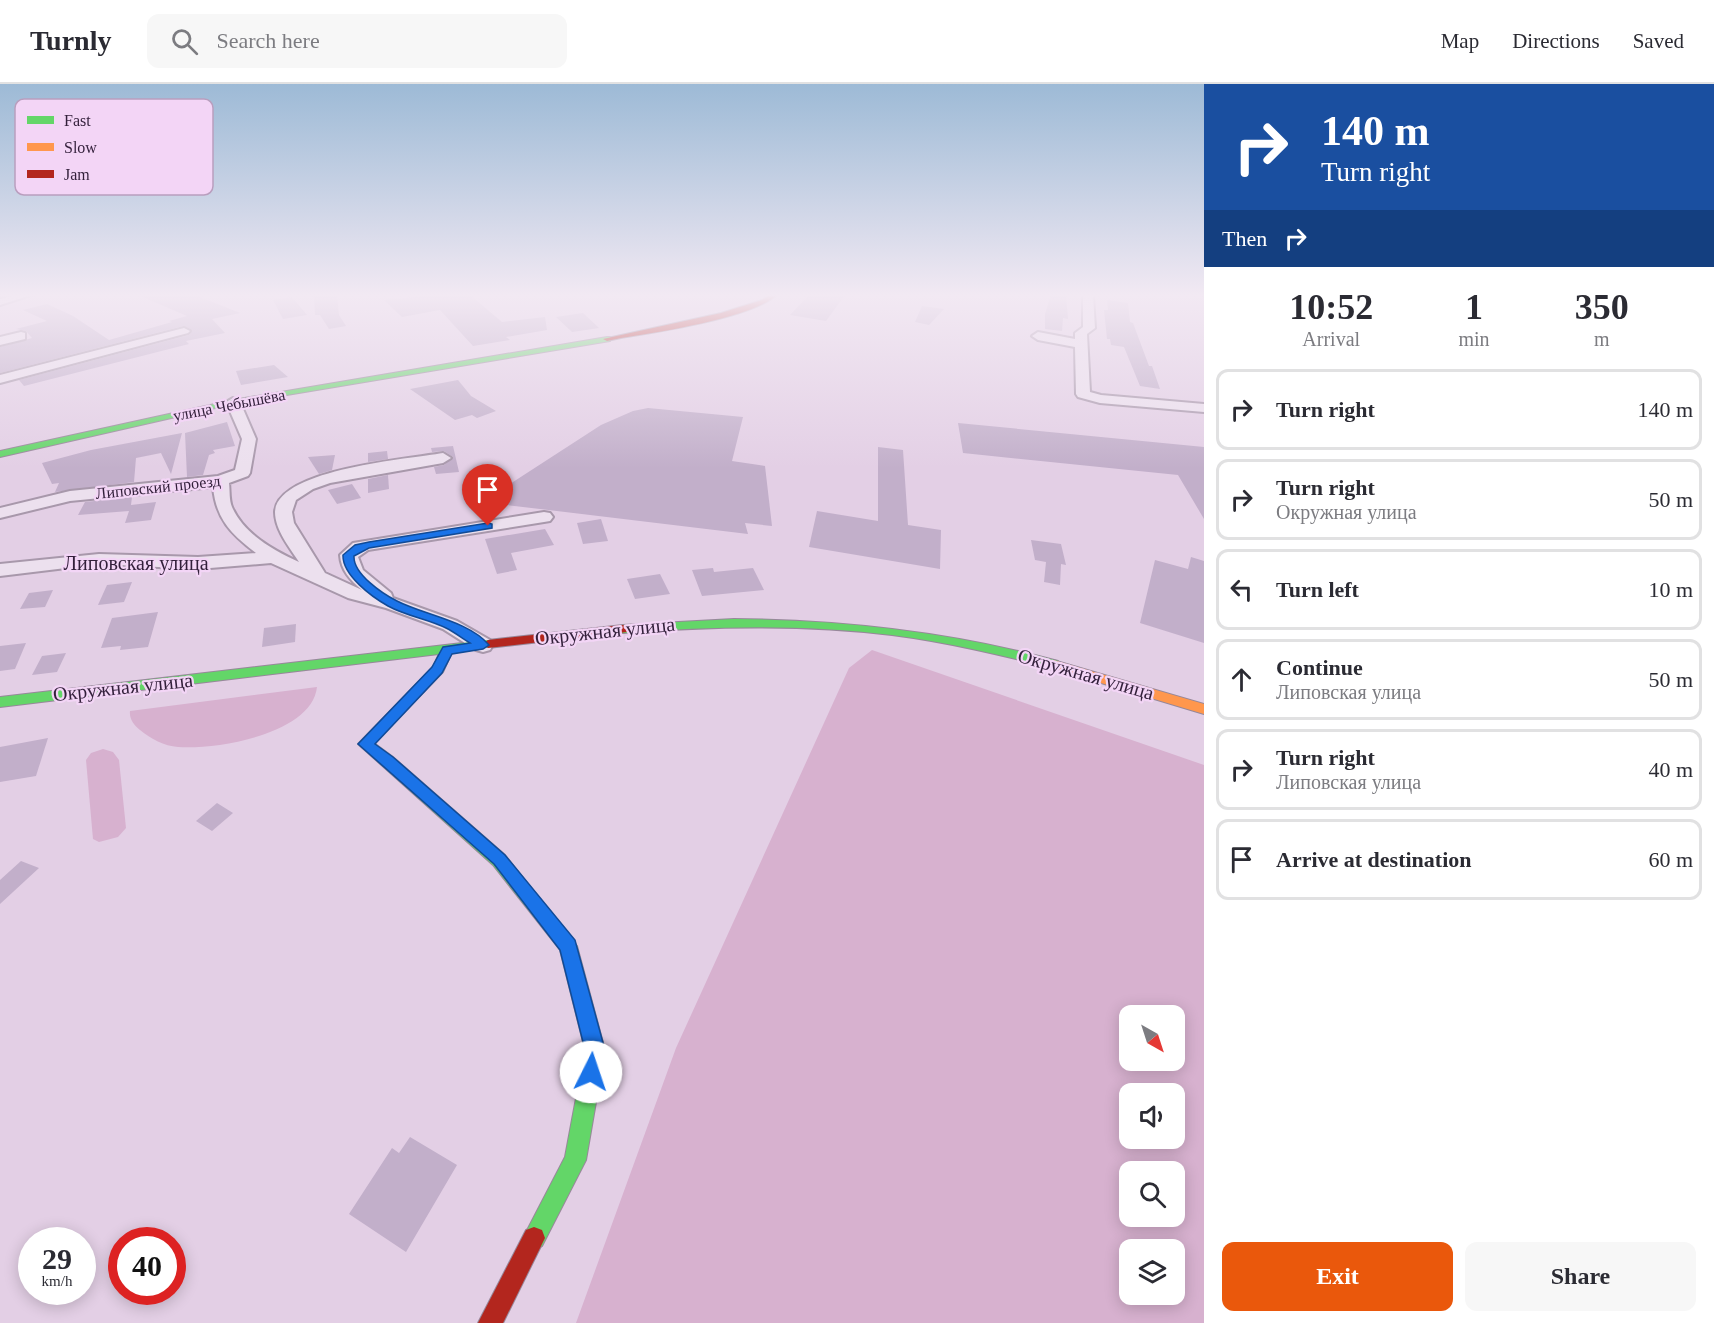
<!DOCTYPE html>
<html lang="en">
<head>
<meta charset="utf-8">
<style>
  :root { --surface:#fff; --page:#f7f7f7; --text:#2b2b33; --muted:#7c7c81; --line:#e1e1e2; --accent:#ea580c }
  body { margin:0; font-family:Georgia,serif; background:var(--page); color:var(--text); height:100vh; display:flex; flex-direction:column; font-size:22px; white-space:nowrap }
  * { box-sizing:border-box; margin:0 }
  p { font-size:20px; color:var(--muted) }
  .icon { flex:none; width:33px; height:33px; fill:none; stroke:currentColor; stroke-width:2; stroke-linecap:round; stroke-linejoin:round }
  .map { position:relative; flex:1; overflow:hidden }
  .panel { display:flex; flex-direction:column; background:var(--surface); width:510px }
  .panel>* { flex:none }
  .top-card { background:#1a4fa0; color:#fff; overflow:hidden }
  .needle { width:39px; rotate:141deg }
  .tools { position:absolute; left:1119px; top:921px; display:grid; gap:12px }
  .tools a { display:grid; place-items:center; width:66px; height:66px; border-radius:12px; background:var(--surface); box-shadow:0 3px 15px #0003; font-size:30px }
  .speed { position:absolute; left:18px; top:1143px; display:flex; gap:12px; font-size:30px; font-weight:700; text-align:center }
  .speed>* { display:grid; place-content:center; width:78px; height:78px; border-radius:50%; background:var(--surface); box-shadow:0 3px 15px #0003; line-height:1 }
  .speed small { font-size:15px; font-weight:400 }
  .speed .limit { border:9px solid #d22; background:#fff; color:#111 }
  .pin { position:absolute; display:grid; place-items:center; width:51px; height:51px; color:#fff; margin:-62px -26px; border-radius:50% 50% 50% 0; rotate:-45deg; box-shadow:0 0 6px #0007 }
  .pin .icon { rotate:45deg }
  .me { position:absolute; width:66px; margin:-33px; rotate:4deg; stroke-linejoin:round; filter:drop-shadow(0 0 4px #0008) }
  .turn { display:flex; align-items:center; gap:21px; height:126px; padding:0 18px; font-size:27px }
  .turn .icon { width:78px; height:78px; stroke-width:2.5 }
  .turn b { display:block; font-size:42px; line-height:51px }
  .then { display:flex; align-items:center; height:57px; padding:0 18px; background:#0003; gap:12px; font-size:22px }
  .eta { display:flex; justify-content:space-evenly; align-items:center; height:102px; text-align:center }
  .eta b { font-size:36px; font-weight:700; line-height:42px }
  .cta { display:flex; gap:12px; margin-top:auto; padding:12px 18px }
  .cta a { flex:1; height:69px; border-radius:12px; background:var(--accent); color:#fff; font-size:24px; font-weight:700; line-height:69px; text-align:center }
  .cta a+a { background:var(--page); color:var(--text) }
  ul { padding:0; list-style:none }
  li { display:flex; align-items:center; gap:18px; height:81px; margin:0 12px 9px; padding:0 6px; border:3px solid var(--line); border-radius:12px }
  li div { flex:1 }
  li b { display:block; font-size:22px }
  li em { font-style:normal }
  header { display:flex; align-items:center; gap:36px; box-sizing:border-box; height:84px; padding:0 30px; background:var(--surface); border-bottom:2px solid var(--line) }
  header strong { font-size:28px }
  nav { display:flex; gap:33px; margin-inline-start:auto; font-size:21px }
  .search { width:420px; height:54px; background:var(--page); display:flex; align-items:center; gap:15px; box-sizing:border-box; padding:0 21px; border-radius:12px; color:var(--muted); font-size:22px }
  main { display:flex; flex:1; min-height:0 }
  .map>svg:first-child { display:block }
</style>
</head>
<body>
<header>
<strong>Turnly</strong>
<div class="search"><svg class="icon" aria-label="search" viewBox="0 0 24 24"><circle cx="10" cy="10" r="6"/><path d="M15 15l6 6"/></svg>Search here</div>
<nav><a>Map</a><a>Directions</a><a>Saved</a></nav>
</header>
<main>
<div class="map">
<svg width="1204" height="1239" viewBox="0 0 1204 1239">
  <rect width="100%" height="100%" fill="#e3cfe5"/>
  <g fill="#d7b1cf" fill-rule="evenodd">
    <path d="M872,566L1204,681V1239H576L676,964L849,584ZM1130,932H1174V976H1130ZM1130,1010H1174V1054H1130ZM1130,1088H1174V1132H1130ZM1130,1166H1174V1210H1130Z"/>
    <path d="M317,603C312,650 216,666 178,663C164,662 151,655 140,646C134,641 129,635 130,627Z"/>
    <path d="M103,665L113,668L119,676L126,744L118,753L99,758L93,755L86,676L91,669Z"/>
  </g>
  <g fill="#c2afca">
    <path d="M138,211H195L240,229L212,235L225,249L186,257L189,260L24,302L19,296L189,251L192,247L183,242L0,289V263L32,254L26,247L16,245L47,237L23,226L47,220L73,232L109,256L172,238L169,237L187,232Z"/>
    <path d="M314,211H337L339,231L346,242L329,245L320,231H315Z"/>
    <path d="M437,211H470L502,238L545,233L547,246L506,253L510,256L473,262L440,226L402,233L384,216Z"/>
    <path d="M809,211H845L826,237L790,231Z"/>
    <path d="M1051,211H1066L1068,235L1063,234L1062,247L1045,245V230Z"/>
    <path d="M292,213L307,231L283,235L273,216Z"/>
    <path d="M1107,216L1128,219L1130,238L1133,239L1149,282H1152L1160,305L1140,302L1124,263L1111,261L1110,255H1107L1104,226H1108Z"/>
    <path d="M922,222L944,225L929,241L915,238Z"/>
    <path d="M583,229L599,244L572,248L556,233Z"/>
    <path d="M274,281L288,293L241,301L236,287Z"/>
    <path d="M458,296L471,312L496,327L477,334L472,331L455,336L410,305Z"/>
    <path d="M648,324L743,333L732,377L765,382L772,442L745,439L748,450L482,418L601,341L633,327Z"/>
    <path d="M227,338L235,362L213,366L215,369L209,371L203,391L187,393L185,349Z"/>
    <path d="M958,339L1204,363V435L1178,391L963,369Z"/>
    <path d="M182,349L171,390L161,369L136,374L134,398L55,408L59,399L52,400L42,379L91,366Z"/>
    <path d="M453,362L459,388L436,390L434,383L444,381L453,373L444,367L432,368L431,364Z"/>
    <path d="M878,363L903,366L908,441L941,446L940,485L809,463L817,427L878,437Z"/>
    <path d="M387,367L388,375L368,378V369Z"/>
    <path d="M335,371L332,386L319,390L308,373Z"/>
    <path d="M388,391L389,405L368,409V395Z"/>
    <path d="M352,400L361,414L337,420L328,406Z"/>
    <path d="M132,413L131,421L156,418L151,436L125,439L129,427L78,431L85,418Z"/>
    <path d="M601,435L608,457L583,460L577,439Z"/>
    <path d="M545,445L554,461L511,469L517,486L497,490L485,455Z"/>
    <path d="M1031,456L1061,460L1066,481L1061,480L1060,501L1044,498L1046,478L1035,476Z"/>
    <path d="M1191,473L1204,477V559L1140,539L1155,476L1188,485Z"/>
    <path d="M713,484L714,488L753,484L764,506L702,512L692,486Z"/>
    <path d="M660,490L670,510L635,515L627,495Z"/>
    <path d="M132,498L124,518L98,521L107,501Z"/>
    <path d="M53,506L45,523L20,525L29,509Z"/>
    <path d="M158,528L148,563L120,566L121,562L101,564L112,534Z"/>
    <path d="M296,540L295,558L262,563L264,544Z"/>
    <path d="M26,559L15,585L0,587V562Z"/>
    <path d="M66,569L57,588L32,591L42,572Z"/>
    <path d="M48,654L36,692L0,698V663Z"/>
    <path d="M217,719L233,729L212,747L196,737Z"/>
    <path d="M21,777L39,784L0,820V796Z"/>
    <path d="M410,1053L457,1081L406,1168L349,1130L392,1064L399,1069Z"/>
  </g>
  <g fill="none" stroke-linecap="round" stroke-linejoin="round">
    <g stroke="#a898ab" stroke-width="4">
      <g id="street">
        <path d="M15,211H31L0,221V215Z"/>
        <path d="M1083,211H1093L1095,244L1087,250L1090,308L1101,311L1204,320V328L1100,319L1078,313L1076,310L1075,263L1038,256L1032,252L1038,248L1075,255V249L1083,243Z"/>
        <path d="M184,244L190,247L188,249L0,299V291Z"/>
        <path d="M21,248L25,249V255L0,261V253Z"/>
        <path d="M233,314L240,318L256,355L250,389L248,392L229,399C230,407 229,416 232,423C244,450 273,466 299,478C290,464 275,446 275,428C277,385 409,375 443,369L451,374L443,379L330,399L313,405L296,416L292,428L294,439L325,489L362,506C350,496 341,486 340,471L353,459L544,428L550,429L553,433L550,437L544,438L368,466L358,473L363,486L391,509L393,514L457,537L490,556L493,561L490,566L483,568L476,566L443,545L386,524L348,514L271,479L198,485L99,480L0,492V480L99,470L198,473L256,469C231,450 216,435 213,403L70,417L0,434V424L70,407L218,392L235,386L242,355L226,318Z"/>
      </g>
    </g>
    <g stroke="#97889a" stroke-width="2">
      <g id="fast">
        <path d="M607,253H610V257L233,320L0,373V367L233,316Z"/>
        <path d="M734,535C844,536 951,548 1058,577L1059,580L1053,584C1000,571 947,558 892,551C802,540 713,542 623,549L617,545L623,541Z"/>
        <path d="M488,556L492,557L494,560L492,563L452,568L443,588L374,659L393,673L505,771L577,862L605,966L586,1076L542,1162L534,1165L526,1162L523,1154L565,1073L585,966L560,866L493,781L358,660L433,583L439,570L0,623V613Z"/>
      </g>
    </g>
    <g stroke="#97889a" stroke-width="2">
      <path id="slow" d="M1053,576L1204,620V630L1048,583L1047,580L1048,577Z"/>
    </g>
    <g stroke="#97889a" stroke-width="2">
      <g id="jam">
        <path d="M770,211H777C751,234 658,248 621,254L607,257L603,255L721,229L762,216Z"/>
        <path d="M623,541L627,542L629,545L627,548L488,564L482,560L488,556Z"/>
        <path d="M534,1143L542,1146L545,1154L503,1239H478L526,1146Z"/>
      </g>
    </g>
    <use href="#street" fill="#ece0ee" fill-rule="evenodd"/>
    <use href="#fast" fill="#63d668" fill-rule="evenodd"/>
    <use href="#slow" fill="#ff974d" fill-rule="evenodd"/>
    <use href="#jam" fill="#b3261e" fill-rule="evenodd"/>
  </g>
  <linearGradient id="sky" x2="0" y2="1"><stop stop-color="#9dbad6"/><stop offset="0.55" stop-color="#f2e9f3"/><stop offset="1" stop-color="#f2e9f3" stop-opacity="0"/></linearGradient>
  <rect width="1204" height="384" fill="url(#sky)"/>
  <path fill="#1a73e8" stroke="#114b97" stroke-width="1.5" d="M488,439L492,440V444L369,464L354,472C353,490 383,510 397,517C424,531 469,537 489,561L483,565L452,570L442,589L375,660L393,673L505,771L575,856L605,966L598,995L591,998L584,995L581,988L585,966L560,866L494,780L358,660L432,583L443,563L470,559C462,554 454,548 446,544C428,535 406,532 388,522C372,513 342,491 343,471L355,461L369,458Z"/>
  <g text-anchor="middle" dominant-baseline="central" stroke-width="4.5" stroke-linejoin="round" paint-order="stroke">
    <g font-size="16" fill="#321f3a" stroke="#f3d5f6">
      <text transform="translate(229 321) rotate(-11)">улица Чебышёва</text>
      <text transform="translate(158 403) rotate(-6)">Липовский проезд</text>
    </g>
    <g font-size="20" fill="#321f3a" stroke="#f3d5f6">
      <text x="136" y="479">Липовская улица</text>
      <text transform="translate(605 547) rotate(-6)">Окружная улица</text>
      <text transform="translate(1086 590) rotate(16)">Окружная улица</text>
      <text transform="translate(123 603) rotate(-6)">Окружная улица</text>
    </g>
  </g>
  <rect x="15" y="15" width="198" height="96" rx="9" fill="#f3d5f6" stroke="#b99ebe" stroke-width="1.5"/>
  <rect x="27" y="32" width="27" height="8" fill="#63d668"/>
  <rect x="27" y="59" width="27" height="8" fill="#ff974d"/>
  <rect x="27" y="86" width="27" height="8" fill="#b3261e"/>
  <g font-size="16" fill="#321f3a">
    <text x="64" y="42">Fast</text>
    <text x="64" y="69">Slow</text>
    <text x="64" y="96">Jam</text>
  </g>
</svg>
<div class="tools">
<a><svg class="needle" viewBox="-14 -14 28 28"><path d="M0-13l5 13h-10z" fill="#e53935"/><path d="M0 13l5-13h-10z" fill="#7c7c81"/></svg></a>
<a><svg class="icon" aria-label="sound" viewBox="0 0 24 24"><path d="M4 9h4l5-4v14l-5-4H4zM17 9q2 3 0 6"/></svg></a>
<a><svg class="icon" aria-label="search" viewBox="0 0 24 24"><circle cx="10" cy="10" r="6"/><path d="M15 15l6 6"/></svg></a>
<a><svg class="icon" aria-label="layers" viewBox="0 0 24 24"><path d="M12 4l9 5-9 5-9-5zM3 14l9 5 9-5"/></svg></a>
</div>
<div class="speed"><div>29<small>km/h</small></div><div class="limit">40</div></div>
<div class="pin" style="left:488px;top:442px;background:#d93025"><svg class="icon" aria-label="arrive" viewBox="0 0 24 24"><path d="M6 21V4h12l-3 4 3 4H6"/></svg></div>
<svg class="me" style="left:591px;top:988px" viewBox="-20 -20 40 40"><circle r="19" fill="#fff"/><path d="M0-13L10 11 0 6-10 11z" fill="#1a73e8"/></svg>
</div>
<section class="panel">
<div class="top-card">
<div class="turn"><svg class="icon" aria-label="right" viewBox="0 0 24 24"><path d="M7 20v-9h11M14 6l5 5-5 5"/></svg><div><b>140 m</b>Turn right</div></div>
<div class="then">Then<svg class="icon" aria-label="right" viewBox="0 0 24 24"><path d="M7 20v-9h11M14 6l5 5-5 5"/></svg></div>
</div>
<div class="eta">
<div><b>10:52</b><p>Arrival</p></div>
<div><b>1</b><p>min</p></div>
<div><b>350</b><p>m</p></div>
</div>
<ul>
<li><svg class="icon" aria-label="right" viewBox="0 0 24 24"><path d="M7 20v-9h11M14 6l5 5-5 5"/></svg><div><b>Turn right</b></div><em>140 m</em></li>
<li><svg class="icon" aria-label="right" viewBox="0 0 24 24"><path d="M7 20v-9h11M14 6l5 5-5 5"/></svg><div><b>Turn right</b><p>Окружная улица</p></div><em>50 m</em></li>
<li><svg class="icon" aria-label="left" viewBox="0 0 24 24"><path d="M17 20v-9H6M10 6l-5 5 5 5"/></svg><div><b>Turn left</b></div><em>10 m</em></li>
<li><svg class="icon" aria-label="ahead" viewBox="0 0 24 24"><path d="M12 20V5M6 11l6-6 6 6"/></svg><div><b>Continue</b><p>Липовская улица</p></div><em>50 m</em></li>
<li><svg class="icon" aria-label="right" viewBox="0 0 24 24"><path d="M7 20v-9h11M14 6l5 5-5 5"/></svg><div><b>Turn right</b><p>Липовская улица</p></div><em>40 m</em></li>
<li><svg class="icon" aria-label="arrive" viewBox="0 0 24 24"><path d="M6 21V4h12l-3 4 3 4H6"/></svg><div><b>Arrive at destination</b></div><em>60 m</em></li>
</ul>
<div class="cta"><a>Exit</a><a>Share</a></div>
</section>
</main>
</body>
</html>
